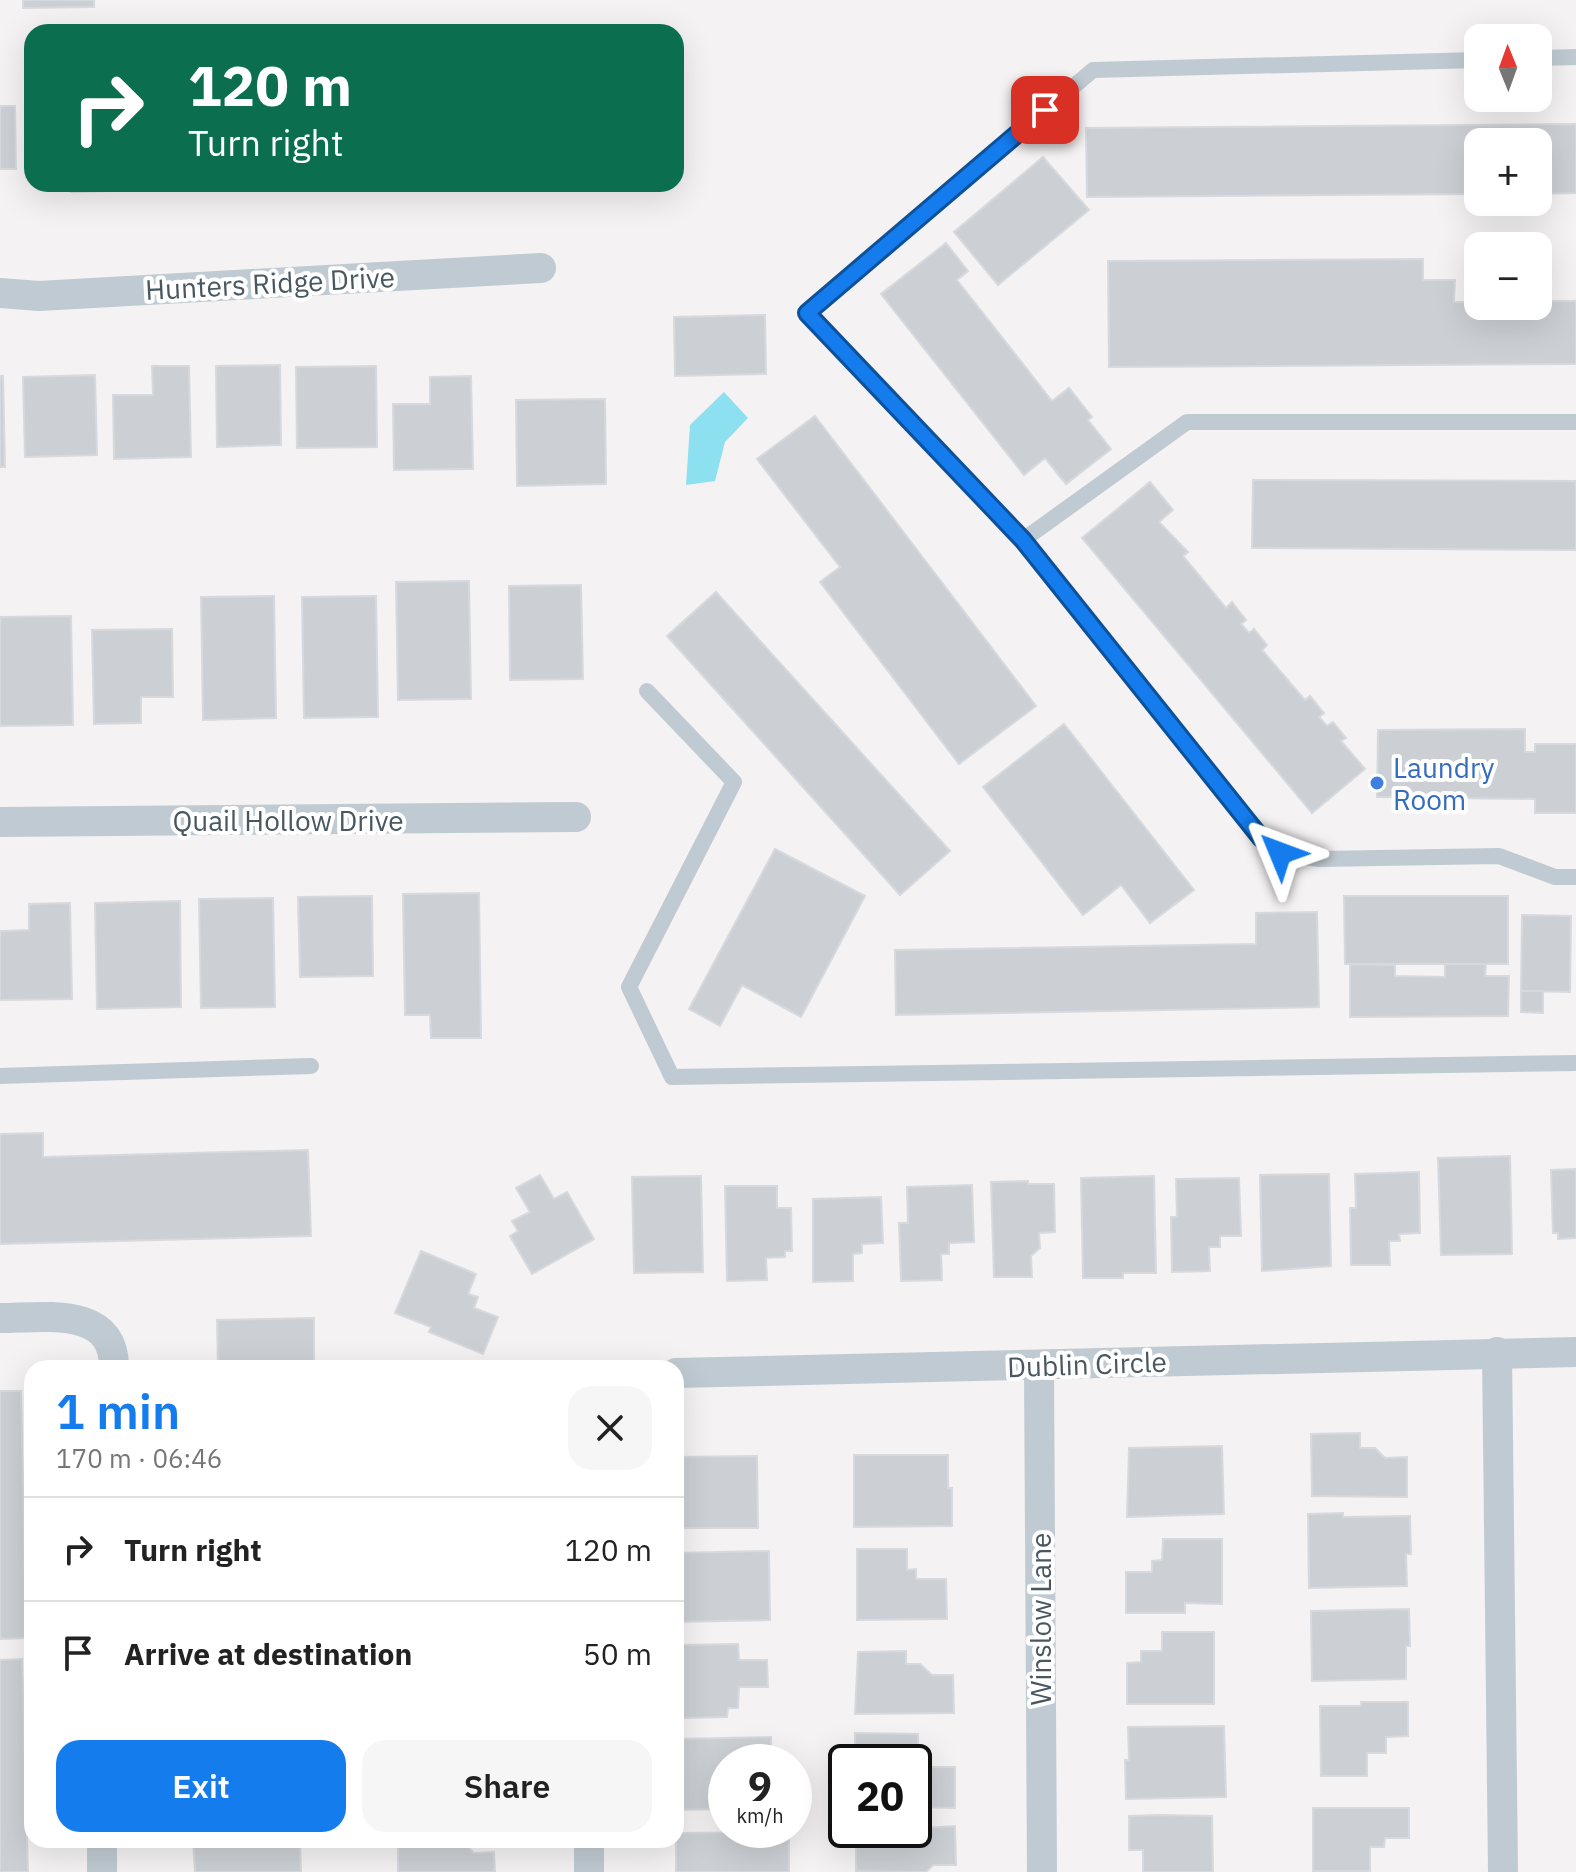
<!DOCTYPE html>
<html lang="en">
<head>
<meta charset="utf-8">
<style>
  :root { --surface:#fff; --page:#f6f6f6; --text:#222; --muted:#767676; --line:#e0e0e0; --accent:#147ced }
  body { margin:0; font-family:"IBM Plex Sans",sans-serif; background:var(--page); color:var(--text); height:100vh; display:flex; flex-direction:column; font-size:30px; white-space:nowrap }
  * { box-sizing:border-box; margin:0 }
  p { font-size:26px; color:var(--muted) }
  .icon { flex:none; width:44px; height:44px; fill:none; stroke:currentColor; stroke-width:2; stroke-linecap:round; stroke-linejoin:round }
  .map { position:relative; flex:1; overflow:hidden }
  .side { position:absolute; left:24px; top:1360px; width:660px; height:488px; display:flex; flex-direction:column; background:var(--surface); border-radius:24px; box-shadow:0 8px 32px #0002 }
  .side>* { flex:none }
  .guide { position:absolute; left:24px; top:24px; width:660px; height:168px; border-radius:24px; box-shadow:0 8px 32px #0002; background:#0b6e4f; color:#fff; overflow:hidden }
  .needle { width:52px; rotate:359deg }
  .controls { position:absolute; left:1464px; top:24px; display:grid; gap:16px }
  .controls a { display:grid; place-items:center; width:88px; height:88px; border-radius:16px; background:var(--surface); box-shadow:0 8px 32px #0002; font-size:40px }
  .speed { position:absolute; left:708px; top:1744px; display:flex; gap:16px; font-size:40px; font-weight:700; text-align:center }
  .speed>* { display:grid; place-content:center; width:104px; height:104px; border-radius:50%; background:var(--surface); box-shadow:0 8px 32px #0002; line-height:1 }
  .speed small { font-size:20px; font-weight:400 }
  .speed .limit { border:4px solid #111; border-radius:12px; background:#fff; color:#111 }
  .pin { position:absolute; display:grid; place-items:center; width:68px; height:68px; color:#fff; margin:-34px; border-radius:16px; box-shadow:0 4px 12px #0006 }
  .me { position:absolute; width:88px; margin:-44px; rotate:314deg; stroke-linejoin:round; filter:drop-shadow(0 0 6px #0008) }
  .turn { display:flex; align-items:center; gap:28px; height:168px; padding:0 32px; font-size:36px }
  .turn .icon { width:104px; height:104px; stroke-width:2.5 }
  .turn b { display:block; font-size:56px; line-height:68px }
  .round { display:grid; place-items:center; flex:none; width:84px; height:84px; border-radius:24px; background:var(--page) }
  .overview { display:flex; align-items:center; justify-content:space-between; height:136px; padding:0 32px }
  h1 { font-size:48px; font-weight:600; line-height:60px; color:var(--accent) }
  .cta { display:flex; gap:16px; margin-top:auto; padding:16px 32px }
  .cta a { flex:1; height:92px; border-radius:24px; background:var(--accent); color:#fff; font-size:32px; font-weight:600; line-height:92px; text-align:center }
  .cta a+a { background:var(--page); color:var(--text) }
  ul { padding:0; list-style:none }
  li { display:flex; align-items:center; gap:24px; height:104px; padding:0 32px; border-top:2px solid var(--line) }
  li div { flex:1 }
  li b { display:block; font-size:30px }
  li em { font-style:normal }
  .map>svg:first-child { display:block }
</style>
</head>
<body>
<div class="map">
<svg width="1576" height="1872" viewBox="0 0 1576 1872">
  <rect width="100%" height="100%" fill="#f4f2f2"/>
  <path fill="#8ce0f0" d="M724,392L748,418L725,442L715,481L686,485L690,425Z"/>
  <g fill="#ccd0d5" stroke="#d6d9de" stroke-width="2">
    <path d="M23,0H94V7L23,8Z"/>
    <path d="M0,106H15L16,169H0Z"/>
    <path d="M1576,124V193L1538,194V142H1478V194L1087,197L1086,128Z"/>
    <path d="M1043,157L1089,210L998,285L954,232Z"/>
    <path d="M71,184H108V191L71,192Z"/>
    <path d="M946,243L968,271L957,280L1052,401L1069,388L1092,417L1088,420L1111,449L1066,484L1045,458L1024,475L881,294Z"/>
    <path d="M1423,259V280H1455L1454,302H1478V306H1538V301H1576V364L1109,367L1108,261Z"/>
    <path d="M765,315L766,374L675,376L674,317Z"/>
    <path d="M280,365L281,445L217,447L216,366Z"/>
    <path d="M152,366H189L191,457L114,459L113,395H153Z"/>
    <path d="M376,366L377,447L297,448L296,367Z"/>
    <path d="M95,375L97,455L25,457L23,377Z"/>
    <path d="M0,376H3L5,467H0Z"/>
    <path d="M471,376L473,469L394,470L393,404H430V377Z"/>
    <path d="M605,399L606,484L517,486L516,400Z"/>
    <path d="M815,416L1036,706L959,764L820,582L840,567L757,459Z"/>
    <path d="M1253,480L1576,481V550L1252,548Z"/>
    <path d="M1150,482L1173,510L1159,522L1188,552L1183,556L1226,608L1232,602L1246,620L1241,624L1249,633L1254,629L1267,645L1262,650L1305,700L1310,696L1324,713L1319,717L1327,726L1333,722L1346,738L1341,741L1365,769L1312,813L1082,538Z"/>
    <path d="M469,581L471,699L398,700L396,582Z"/>
    <path d="M581,585L583,679L510,680L509,586Z"/>
    <path d="M716,592L950,851L900,895L667,636Z"/>
    <path d="M274,596L276,718L203,720L201,597Z"/>
    <path d="M376,596L378,717L304,718L302,597Z"/>
    <path d="M71,616L73,725L0,726V617Z"/>
    <path d="M172,629L173,697H141V723L94,724L92,630Z"/>
    <path d="M1064,724L1194,890L1150,923L1121,885L1083,915L983,787Z"/>
    <path d="M1525,729V752H1535V744H1576V813H1535V799L1377,797L1378,730Z"/>
    <path d="M775,849L865,896L801,1017L742,985L720,1026L689,1009Z"/>
    <path d="M479,893L481,1038H431L430,1015H405L403,894Z"/>
    <path d="M372,896L373,976L300,977L298,897Z"/>
    <path d="M1344,896H1508V964H1345Z"/>
    <path d="M273,898L275,1007L201,1008L199,899Z"/>
    <path d="M180,901L181,1007L97,1009L95,903Z"/>
    <path d="M70,903L72,999L0,1000V931L29,930V904Z"/>
    <path d="M1317,912L1319,1007L896,1015L895,950L1256,944V913Z"/>
    <path d="M1522,915L1571,916L1570,992L1521,991Z"/>
    <path d="M1350,964L1395,965V976L1445,977V964H1486L1485,976H1509L1508,1016L1350,1017Z"/>
    <path d="M1521,991H1543V1013L1521,1012Z"/>
    <path d="M43,1133V1157L308,1150L311,1236L0,1244V1134Z"/>
    <path d="M1510,1156L1512,1254L1441,1255L1438,1158Z"/>
    <path d="M1576,1169V1238L1558,1239V1233H1553L1551,1170Z"/>
    <path d="M1419,1172L1420,1233L1399,1234L1400,1241H1389L1390,1265H1351L1350,1208H1356L1355,1174Z"/>
    <path d="M1329,1174L1331,1266L1262,1271L1260,1175Z"/>
    <path d="M540,1175L554,1199L567,1192L594,1239L532,1274L510,1236L518,1231L512,1221L530,1212L516,1188Z"/>
    <path d="M701,1176L703,1272L634,1273L632,1177Z"/>
    <path d="M1154,1176L1156,1273H1123V1278H1083L1081,1178Z"/>
    <path d="M1239,1178L1241,1236H1220V1247H1209L1210,1271L1172,1272L1171,1217H1177L1176,1179Z"/>
    <path d="M1028,1181V1184H1054L1055,1232L1039,1233L1040,1248L1031,1256L1032,1277H994L991,1182Z"/>
    <path d="M972,1185L974,1242L949,1243V1254H941L942,1280L901,1281L899,1223H908L907,1187Z"/>
    <path d="M725,1186H777V1208H791L792,1251H785V1257L766,1258L767,1280L727,1281Z"/>
    <path d="M881,1197L883,1243L862,1244V1253L853,1254V1281L813,1282V1199Z"/>
    <path d="M421,1251L476,1274L468,1294L478,1297L474,1308L498,1317L483,1354L429,1332L431,1327L395,1313Z"/>
    <path d="M314,1318V1368H218L217,1320Z"/>
    <path d="M0,1391H21L26,1638L0,1639Z"/>
    <path d="M1360,1433V1448H1375L1385,1458L1407,1457V1497L1312,1496L1311,1434Z"/>
    <path d="M1222,1446L1224,1514L1127,1517L1129,1448Z"/>
    <path d="M854,1455H948V1488H952V1526L854,1527Z"/>
    <path d="M757,1456L758,1528H676V1457Z"/>
    <path d="M1343,1513V1517L1410,1516L1411,1554H1406L1407,1586L1309,1588L1308,1514Z"/>
    <path d="M1163,1539H1222V1604L1185,1603V1613H1126V1572H1152V1561L1162,1560Z"/>
    <path d="M857,1549H907V1570L916,1569V1579H946L947,1619L857,1620Z"/>
    <path d="M769,1551L770,1620L676,1622V1553Z"/>
    <path d="M1409,1609L1410,1646H1406V1679L1312,1681L1311,1611Z"/>
    <path d="M1162,1632H1214V1704H1127V1663L1141,1662V1651H1162Z"/>
    <path d="M738,1644L739,1660H767L768,1687H739L738,1708H728L727,1717L682,1718L681,1645Z"/>
    <path d="M906,1651V1664H920L932,1675H953L954,1713L855,1714L858,1652Z"/>
    <path d="M22,1659L28,1872H0V1660Z"/>
    <path d="M1361,1702H1408V1736L1386,1737V1753H1367V1776H1321L1320,1706H1361Z"/>
    <path d="M1224,1726L1226,1797L1126,1799L1125,1760H1129L1128,1727Z"/>
    <path d="M855,1733L918,1734V1757L929,1756V1767H955V1808L914,1807V1762H846V1802H837V1761H855Z"/>
    <path d="M771,1737V1762H726V1809L676,1810L677,1739Z"/>
    <path d="M1313,1808H1409V1838H1385L1384,1847H1370V1871H1313Z"/>
    <path d="M1160,1815L1212,1816L1213,1872H1143V1850H1129V1816Z"/>
    <path d="M955,1826L956,1865H933L926,1872L856,1871V1832Z"/>
    <path d="M789,1832V1872H676V1833Z"/>
    <path d="M193,1840H300L301,1872H195Z"/>
    <path d="M449,1840V1843L463,1842L474,1853L494,1852L495,1872H398V1841Z"/>
  </g>
  <g fill="none" stroke-linecap="round" stroke-linejoin="round">
    <g stroke="#c0cad2" stroke-width="16">
      <path d="M1538,58L1576,57"/>
      <path d="M1478,60L1093,70L807,313L1023,540L1261,838L1280,853L1319,859L1499,856L1555,877H1576"/>
      <path d="M1023,540L1187,422H1576"/>
      <path d="M647,691L734,782L629,987L672,1077L1576,1063"/>
      <path d="M0,1076L311,1066"/>
    </g>
    <g stroke="#c0cad2" stroke-width="30">
      <path d="M0,293L39,296L541,268"/>
      <path d="M0,822L576,817"/>
      <path d="M0,1318C43,1318 115,1305 114,1368"/>
      <path d="M1497,1352L1503,1872"/>
      <path d="M1039,1366L1042,1872"/>
      <path d="M676,1373L1576,1352"/>
      <path d="M589,1840V1872"/>
      <path d="M102,1872V1840"/>
    </g>
  </g>
  <g fill="none" stroke-linecap="round" stroke-linejoin="round">
    <g stroke="#0d519a" stroke-width="20">
      <path id="route" d="M1045,110L807,313L1023,540L1261,838L1280,853"/>
    </g>
    <use href="#route" stroke="#147ced" stroke-width="14"/>
  </g>
  <circle fill="#3f7fe0" stroke="#fff" stroke-width="3" cx="1377" cy="783" r="8"/>
  <g text-anchor="middle" dominant-baseline="central" stroke-width="8" stroke-linejoin="round" paint-order="stroke">
    <g font-size="28" fill="#495761" stroke="#fff">
      <text transform="translate(270 283) rotate(-3)">Hunters Ridge Drive</text>
      <text x="288" y="820">Quail Hollow Drive</text>
      <text transform="translate(1087 1364) rotate(-2)">Dublin Circle</text>
      <text transform="translate(1040 1619) rotate(-90)">Winslow Lane</text>
    </g>
    <g font-size="28" fill="#366cbe" stroke="#fff" text-anchor="start">
      <text x="1393" y="767">Laundry<tspan x="1393" dy="32">Room</tspan></text>
    </g>
  </g>
</svg>
<div class="controls">
<a><svg class="needle" viewBox="-14 -14 28 28"><path d="M0-13l5 13h-10z" fill="#e53935"/><path d="M0 13l5-13h-10z" fill="#767676"/></svg></a>
<a>+</a>
<a>−</a>
</div>
<div class="speed"><div>9<small>km/h</small></div><div class="limit">20</div></div>
<div class="pin" style="left:1045px;top:110px;background:#d93025"><svg class="icon" aria-label="arrive" viewBox="0 0 24 24"><path d="M6 21V4h12l-3 4 3 4H6"/></svg></div>
<svg class="me" style="left:1280px;top:853px" viewBox="-20 -20 40 40"><path d="M0-17L14 15 0 8-14 15z" fill="#147ced" stroke="#fff" stroke-width="4"/></svg>
<div class="guide">
<div class="turn"><svg class="icon" aria-label="right" viewBox="0 0 24 24"><path d="M7 20v-9h11M14 6l5 5-5 5"/></svg><div><b>120 m</b>Turn right</div></div>
</div>
<section class="side">
<div class="overview"><div><h1>1 min</h1><p>170 m · 06:46</p></div><a class="round"><svg class="icon" aria-label="close" viewBox="0 0 24 24"><path d="M6 6l12 12M18 6L6 18"/></svg></a></div>
<ul>
<li><svg class="icon" aria-label="right" viewBox="0 0 24 24"><path d="M7 20v-9h11M14 6l5 5-5 5"/></svg><div><b>Turn right</b></div><em>120 m</em></li>
<li><svg class="icon" aria-label="arrive" viewBox="0 0 24 24"><path d="M6 21V4h12l-3 4 3 4H6"/></svg><div><b>Arrive at destination</b></div><em>50 m</em></li>
</ul>
<div class="cta"><a>Exit</a><a>Share</a></div>
</section>
</div>
</body>
</html>
